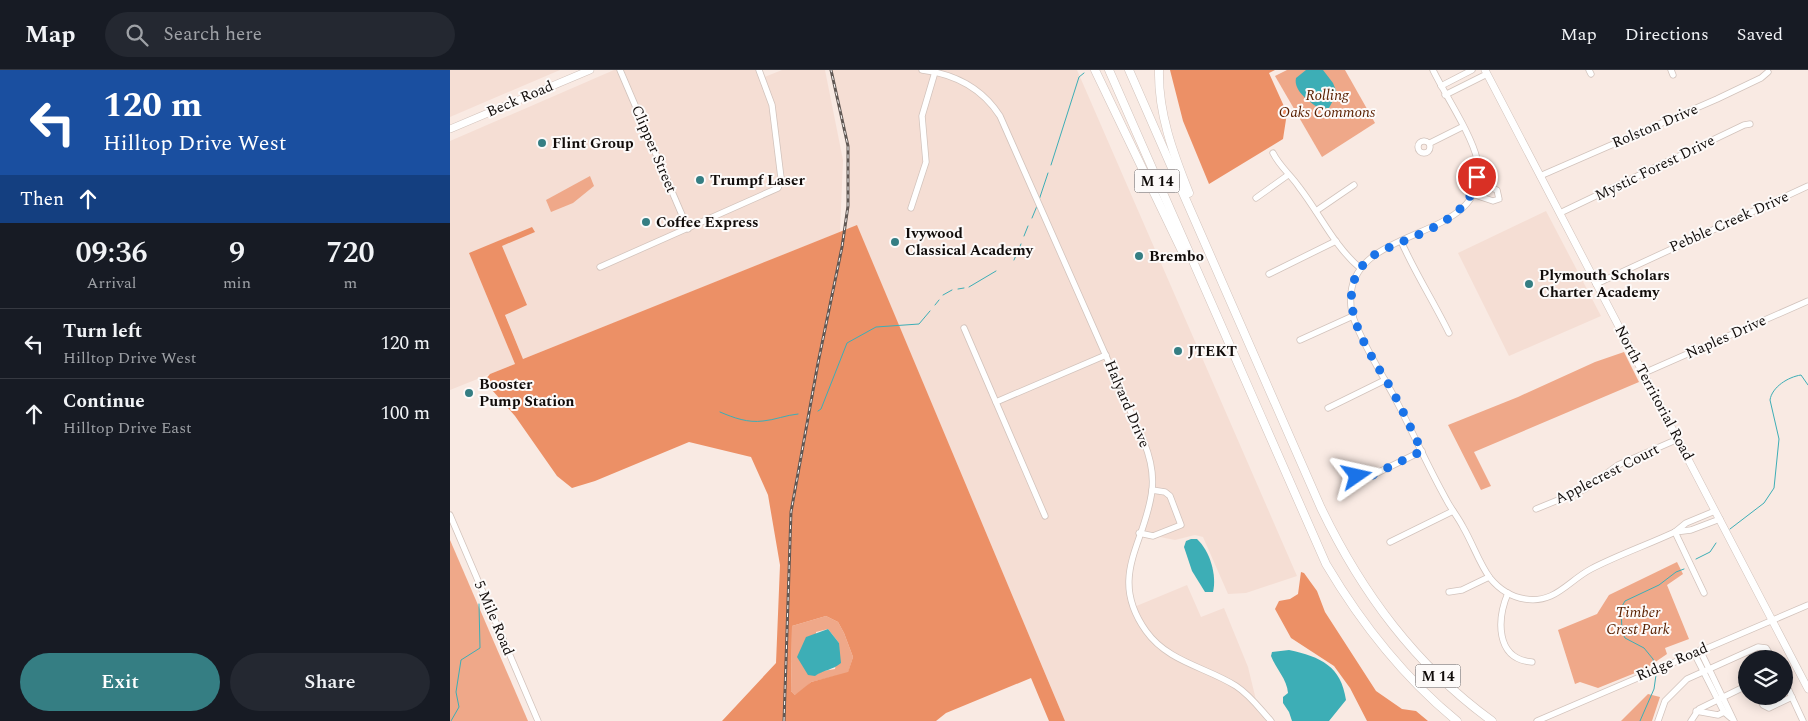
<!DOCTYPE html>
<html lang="en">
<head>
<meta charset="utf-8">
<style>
  :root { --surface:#171b24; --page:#242831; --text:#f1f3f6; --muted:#9ea1a6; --line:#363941; --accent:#357e83 }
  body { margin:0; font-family:Spectral,serif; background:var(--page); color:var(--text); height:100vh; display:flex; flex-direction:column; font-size:19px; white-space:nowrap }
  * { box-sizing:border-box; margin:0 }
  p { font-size:16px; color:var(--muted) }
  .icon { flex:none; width:28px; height:28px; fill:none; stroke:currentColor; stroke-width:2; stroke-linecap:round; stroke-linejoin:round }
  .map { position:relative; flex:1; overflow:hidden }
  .panel { display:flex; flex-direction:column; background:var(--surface); width:450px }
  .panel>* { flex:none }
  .hud { background:#1a4fa0; color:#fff; overflow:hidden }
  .controls { position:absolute; left:1288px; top:580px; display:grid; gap:10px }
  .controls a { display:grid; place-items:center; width:55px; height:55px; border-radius:50%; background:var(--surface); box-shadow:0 2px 12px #0003; font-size:25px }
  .pin { position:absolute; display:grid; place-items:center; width:42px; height:42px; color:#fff; margin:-21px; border:2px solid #fff; border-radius:50%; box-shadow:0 1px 5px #0007 }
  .me { position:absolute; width:55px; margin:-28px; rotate:79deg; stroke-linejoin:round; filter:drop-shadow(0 0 4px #0008) }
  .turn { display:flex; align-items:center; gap:18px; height:105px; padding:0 20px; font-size:22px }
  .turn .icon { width:65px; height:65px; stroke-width:2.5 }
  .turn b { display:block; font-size:35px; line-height:42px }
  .then { display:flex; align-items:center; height:48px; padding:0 20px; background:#0003; gap:10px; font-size:19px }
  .eta { display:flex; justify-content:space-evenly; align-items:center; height:85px; text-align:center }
  .eta b { font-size:30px; font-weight:600; line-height:35px }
  .primary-button { display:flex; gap:10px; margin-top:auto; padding:10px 20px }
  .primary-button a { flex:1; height:58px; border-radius:30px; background:var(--accent); color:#fff; font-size:20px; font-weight:600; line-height:58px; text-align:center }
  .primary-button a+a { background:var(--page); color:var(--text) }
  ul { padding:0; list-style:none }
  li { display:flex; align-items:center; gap:15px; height:70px; padding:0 20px; border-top:1px solid var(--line) }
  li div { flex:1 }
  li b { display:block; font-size:19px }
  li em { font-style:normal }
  header { display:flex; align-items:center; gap:30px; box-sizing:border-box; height:70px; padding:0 25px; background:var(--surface); border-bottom:1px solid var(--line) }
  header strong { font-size:24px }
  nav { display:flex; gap:28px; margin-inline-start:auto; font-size:18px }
  .search { width:350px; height:45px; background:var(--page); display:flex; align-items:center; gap:12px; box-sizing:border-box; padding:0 18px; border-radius:28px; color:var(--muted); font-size:19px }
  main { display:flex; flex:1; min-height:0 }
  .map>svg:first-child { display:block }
</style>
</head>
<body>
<header>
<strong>Map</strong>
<div class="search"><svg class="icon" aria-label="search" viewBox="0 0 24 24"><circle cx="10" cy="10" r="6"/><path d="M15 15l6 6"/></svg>Search here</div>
<nav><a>Map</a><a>Directions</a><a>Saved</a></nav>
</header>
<main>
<section class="panel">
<div class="hud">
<div class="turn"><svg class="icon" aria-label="left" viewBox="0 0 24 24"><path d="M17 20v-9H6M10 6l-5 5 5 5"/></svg><div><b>120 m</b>Hilltop Drive West</div></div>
<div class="then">Then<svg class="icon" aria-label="ahead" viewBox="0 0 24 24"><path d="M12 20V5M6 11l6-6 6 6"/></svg></div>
</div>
<div class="eta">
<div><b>09:36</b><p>Arrival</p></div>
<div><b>9</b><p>min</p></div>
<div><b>720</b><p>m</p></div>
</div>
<ul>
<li><svg class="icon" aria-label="left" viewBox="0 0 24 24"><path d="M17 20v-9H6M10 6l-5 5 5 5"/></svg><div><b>Turn left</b><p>Hilltop Drive West</p></div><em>120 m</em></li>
<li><svg class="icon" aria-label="ahead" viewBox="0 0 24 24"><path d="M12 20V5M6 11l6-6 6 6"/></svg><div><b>Continue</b><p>Hilltop Drive East</p></div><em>100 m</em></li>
</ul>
<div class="primary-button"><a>Exit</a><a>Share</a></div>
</section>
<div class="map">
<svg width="1358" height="651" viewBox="0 0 1358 651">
  <rect width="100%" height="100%" fill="#f9eae3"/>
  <g fill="#f5ded4">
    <path d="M0,0H110L0,47Z"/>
    <path d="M164,0H309L312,8L332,0H375L393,90L390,162L73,289L55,244L76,235L51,176L22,190L65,294L0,320V71Z"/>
    <path d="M381,0H627L847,506L796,523L778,524L753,467L745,465L725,470L690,463L679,501L684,537L737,515L751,547L774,538L798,597L807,634L821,651H615L407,156L395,160L399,108L398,77Z"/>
    <path d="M1096,141L1151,246L1059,286L1008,183Z"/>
  </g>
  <g fill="#efa889" fill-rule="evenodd">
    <path d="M837,0H895L925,53L872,87L825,6Z"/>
    <path d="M140,106L144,116L123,133L101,142L96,130Z"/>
    <path d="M1174,282L1189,312L1024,382L1041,416L1031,420L998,355L1068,327L1145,292Z"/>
    <path d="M0,470L78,651H0Z"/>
    <path d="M1227,492L1233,504L1217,515L1239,569L1215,578L1217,584L1195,599L1148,618L1130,612L1125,614L1108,560L1147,544L1159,525Z"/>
    <path d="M376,546L388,552L394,563L403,587L398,603L361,612L346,626L341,621L342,556ZM378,559L389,573L385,599L373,601L364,606L366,562Z"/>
    <path d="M1198,624L1210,627L1202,651H1171Z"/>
  </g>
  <g fill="#ec9066" fill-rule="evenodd">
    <path d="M720,0H825L819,3L837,43L833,69L759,114L733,51Z"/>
    <path d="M407,155L615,651H599L581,608L496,643L486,651H272L326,593L330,495L318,425L301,387L239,372L145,411L122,418L107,406L65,346L34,311L40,304L65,294L19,183L82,157L85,162L52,176L77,235L55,245L73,289ZM376,546L388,552L394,563L403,587L398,602L361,612L345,625L341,621L342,556Z"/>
    <path d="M851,502L854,503L867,521L875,542L926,621L952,639L966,641L978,651H917L900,618L884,596L841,568L825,539L829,531L840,529L848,524Z"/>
  </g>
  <g fill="#3daeb6">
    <path d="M856,0H873L883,13L887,23L879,38L870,39C860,32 843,21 846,8Z"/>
    <path d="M741,469H747C760,481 767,505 763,522H755L742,501L734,477L736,471Z"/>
    <path d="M378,559L389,573L391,593C383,600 373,600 365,606L358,605L347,587L356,567Z"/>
    <path d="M839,580C871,587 891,596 896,630L879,651H842L839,642L833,633V627L838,623C837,609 826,599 821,586L822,582Z"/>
  </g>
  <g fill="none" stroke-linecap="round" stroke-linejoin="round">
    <g stroke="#3daeb6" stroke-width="1">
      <path d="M601,95L629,7L634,3"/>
      <path d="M589,130L598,103"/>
      <path d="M582,148L587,136"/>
      <path d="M574,166L578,156"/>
      <path d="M564,190L571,174"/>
      <path d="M519,217L546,201"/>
      <path d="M508,219L514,218"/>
      <path d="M493,225L502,220"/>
      <path d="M485,235L489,230"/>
      <path d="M368,341L371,339L397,273L426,257L469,254L480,241"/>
      <path d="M270,342C284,348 298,353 313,351C325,350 336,345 348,344"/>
      <path d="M1280,459L1314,433L1324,418L1329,369L1320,330C1322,317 1338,307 1351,305L1358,315"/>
      <path d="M1246,489L1260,482L1266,473"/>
      <path d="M1205,596L1203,589L1194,578L1175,568L1172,562L1171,538L1175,531L1209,515L1226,502L1234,499"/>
      <path d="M1,651L9,637L6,622L11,590L30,578L29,534"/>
      <path d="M1190,651L1204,619L1206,605"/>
    </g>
    <g stroke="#d2c3bc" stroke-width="7">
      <g id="minor">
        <path d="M170,0L238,159"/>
        <path d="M472,0C505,4 532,18 550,46L694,372C700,387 704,403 702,420C696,473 657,506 696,561C718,592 756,597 786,616C800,625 810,639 821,651"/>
        <path d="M983,0C995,25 1021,63 1027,89C1043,173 909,152 901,223C900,233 901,243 905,252C916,281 935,308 949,336C965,367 979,399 996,429C1001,439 1008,447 1013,457C1023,474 1029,493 1040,508C1049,519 1062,527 1075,529C1105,534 1118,511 1141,499C1168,485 1197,475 1225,462L1236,453L1265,441"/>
        <path d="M1139,0L1141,4"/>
        <path d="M1221,0L1223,5"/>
        <path d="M991,16L1022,0"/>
        <path d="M995,25L1037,4"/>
        <circle cx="974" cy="77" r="6"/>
        <path d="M980,73L1012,57"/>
        <path d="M823,83C830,97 841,105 849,117C870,144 884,176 910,198"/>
        <path d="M1090,106L1267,29L1311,8L1318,2"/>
        <path d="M1022,124L1043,131L1049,129L1047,120L1026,113"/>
        <path d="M806,128L838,105"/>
        <path d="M461,138L476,92L472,46L485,2"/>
        <path d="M866,141L904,115"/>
        <path d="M1110,143L1294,55L1300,54"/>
        <path d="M951,171C965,203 984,232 999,263"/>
        <path d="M150,197L328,118L331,108L322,35L309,0"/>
        <path d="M819,204L886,171"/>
        <path d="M1146,214L1358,116"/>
        <path d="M514,258L595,446"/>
        <path d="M850,270L903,246"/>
        <path d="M1194,303L1358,231"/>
        <path d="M546,332L656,285"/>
        <path d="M878,338L935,310"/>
        <path d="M907,406L923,405L972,381"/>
        <path d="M1086,439L1135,419L1168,395L1228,369"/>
        <path d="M0,445L88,651"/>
        <path d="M1225,462L1254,523"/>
        <path d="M1225,462L1241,460L1270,449"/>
        <path d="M689,463L703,466L731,455L720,426L715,422L702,420"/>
        <path d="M940,472L1003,441"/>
        <path d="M999,522L1012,520L1039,507"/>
        <path d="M1058,523C1047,549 1045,589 1082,592"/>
        <path d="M1250,580L1284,651"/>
        <path d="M1244,583L1274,642L1281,648"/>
        <path d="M1334,610L1353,651"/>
        <path d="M1308,626L1313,635L1319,638L1342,627"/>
        <path d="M1246,641L1268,645L1274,642"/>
        <path d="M1087,651L1358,535"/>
        <path d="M1208,651L1215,631L1237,609L1308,577L1316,578L1323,589"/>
        <path d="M1241,651L1249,639L1296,616"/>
      </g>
    </g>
    <g stroke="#d2c3bc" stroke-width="8">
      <g id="major">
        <path d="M1035,0L1358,619"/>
        <path d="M0,59L140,0"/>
      </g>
    </g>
    <g stroke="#d2c3bc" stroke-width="9">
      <g id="highway">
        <path d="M645,0L732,181"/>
        <path d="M659,0L876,494C911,553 953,607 1007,651"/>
        <path d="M679,0L871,438C912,523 965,595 1042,651"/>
        <path d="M709,0C708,43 723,83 739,123"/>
      </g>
    </g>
    <use href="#minor" stroke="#fff" stroke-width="5.5"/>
    <use href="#major" stroke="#fff" stroke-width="7"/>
    <use href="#highway" stroke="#fff" stroke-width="8"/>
    <g stroke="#615854" stroke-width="3">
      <path id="rail" d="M334,651L341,442L368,293L392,177L398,136V76L381,0"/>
    </g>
    <use href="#rail" stroke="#fdfaf9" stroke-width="1" stroke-dasharray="4" stroke-linecap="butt"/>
  </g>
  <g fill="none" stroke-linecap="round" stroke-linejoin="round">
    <path stroke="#1a73e8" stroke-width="9" stroke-dasharray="0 16.2" d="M907,406L923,405L972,381C961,359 951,336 939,315C916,278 876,220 924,185C961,164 1018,155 1027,107"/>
  </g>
  <g fill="#357e83" stroke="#fdfaf9" stroke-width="2">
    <circle cx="92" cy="73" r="5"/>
    <circle cx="250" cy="110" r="5"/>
    <circle cx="196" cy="152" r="5"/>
    <circle cx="445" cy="172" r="5"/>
    <circle cx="689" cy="186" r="5"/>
    <circle cx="1079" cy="214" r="5"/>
    <circle cx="728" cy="281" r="5"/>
    <circle cx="19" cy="323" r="5"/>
  </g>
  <g text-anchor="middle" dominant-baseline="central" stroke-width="4" stroke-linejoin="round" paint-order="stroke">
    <g fill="#fdfaf9" stroke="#585352" stroke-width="1">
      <rect x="684.5" y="99.5" width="45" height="23" rx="4"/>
      <rect x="965.5" y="594.5" width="45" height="23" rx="4"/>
    </g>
    <g font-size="14" font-weight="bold" fill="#110c0a">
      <text x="707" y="111">M 14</text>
      <text x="988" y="606">M 14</text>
    </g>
    <g font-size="15" font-style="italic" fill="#5a2102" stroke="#fdfaf9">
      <text x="877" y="25">Rolling<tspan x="877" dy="17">Oaks Commons</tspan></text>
      <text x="1188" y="542">Timber<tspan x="1188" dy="17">Crest Park</tspan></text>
    </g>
    <g font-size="15" fill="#110c0a" stroke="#fdfaf9">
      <text transform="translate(70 29) rotate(-23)">Beck Road</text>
      <text transform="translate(1205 56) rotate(-23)">Rolston Drive</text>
      <text transform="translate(204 79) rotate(67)">Clipper Street</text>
      <text transform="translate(1205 98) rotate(-26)">Mystic Forest Drive</text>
      <text transform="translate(1279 152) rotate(-24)">Pebble Creek Drive</text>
      <text transform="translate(1276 267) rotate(-24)">Naples Drive</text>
      <text transform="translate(1204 323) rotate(62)">North Territorial Road</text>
      <text transform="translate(677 334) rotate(67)">Halyard Drive</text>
      <text transform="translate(1157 404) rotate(-27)">Applecrest Court</text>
      <text transform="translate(44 548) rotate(67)">5 Mile Road</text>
      <text transform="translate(1222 592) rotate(-23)">Ridge Road</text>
    </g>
    <g font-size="15" font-weight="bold" fill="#110c0a" stroke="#fdfaf9" text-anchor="start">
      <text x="102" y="73">Flint Group</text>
      <text x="260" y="110">Trumpf Laser</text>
      <text x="206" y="152">Coffee Express</text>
      <text x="455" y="163">Ivywood<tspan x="455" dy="17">Classical Academy</tspan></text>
      <text x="699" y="186">Brembo</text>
      <text x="1089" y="205">Plymouth Scholars<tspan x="1089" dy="17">Charter Academy</tspan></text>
      <text x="738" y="281">JTEKT</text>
      <text x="29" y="314">Booster<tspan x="29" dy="17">Pump Station</tspan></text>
    </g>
  </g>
</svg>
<div class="controls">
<a><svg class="icon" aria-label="layers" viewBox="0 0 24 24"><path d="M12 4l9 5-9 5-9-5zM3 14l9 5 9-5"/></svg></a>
</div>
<div class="pin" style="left:1027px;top:107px;background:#d93025"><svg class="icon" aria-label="arrive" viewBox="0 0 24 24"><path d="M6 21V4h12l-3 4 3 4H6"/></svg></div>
<svg class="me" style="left:907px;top:406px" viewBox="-20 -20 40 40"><path d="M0-17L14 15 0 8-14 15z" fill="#1a73e8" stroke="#fff" stroke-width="4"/></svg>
</div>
</main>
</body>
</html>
